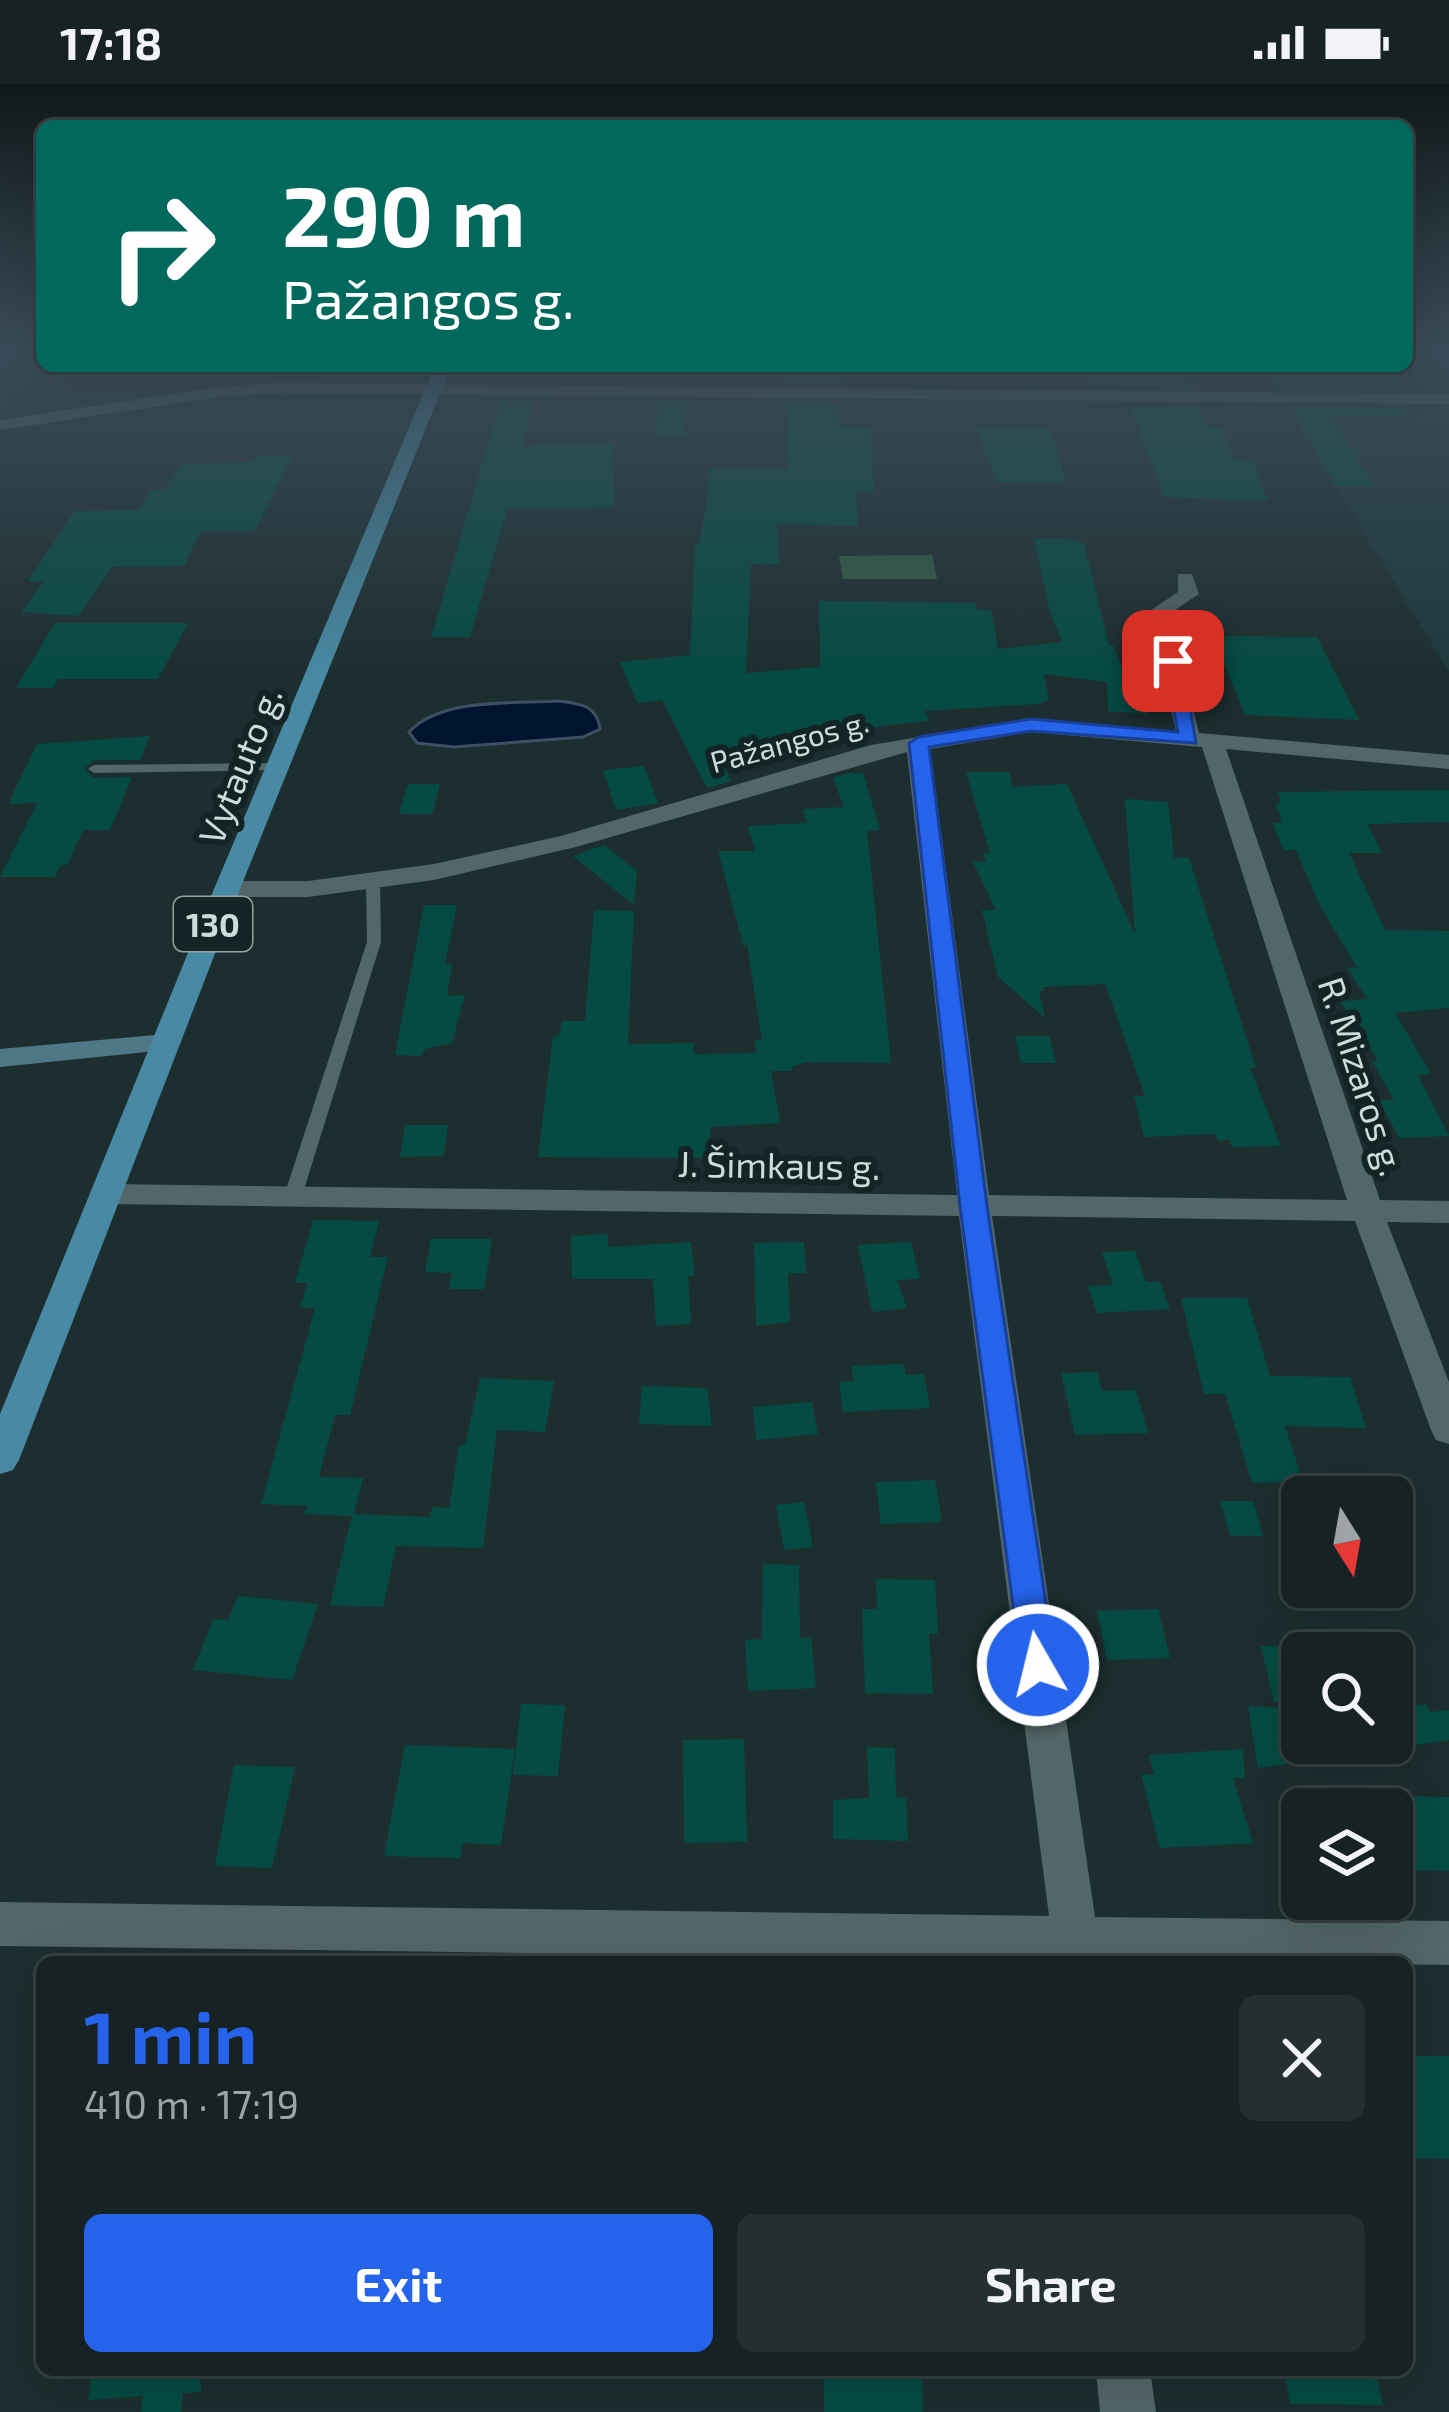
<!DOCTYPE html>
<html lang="en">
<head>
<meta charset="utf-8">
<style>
  :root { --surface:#162224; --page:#232f31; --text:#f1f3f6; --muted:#9ea4a6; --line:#353f41; --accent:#2563eb }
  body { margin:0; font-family:"Exo 2",sans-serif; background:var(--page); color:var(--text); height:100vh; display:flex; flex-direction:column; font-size:45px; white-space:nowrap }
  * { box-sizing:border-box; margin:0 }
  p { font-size:39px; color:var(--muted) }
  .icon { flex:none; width:66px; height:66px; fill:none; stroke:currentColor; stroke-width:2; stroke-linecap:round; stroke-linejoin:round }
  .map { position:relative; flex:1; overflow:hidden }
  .side { position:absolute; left:36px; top:1872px; width:1377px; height:420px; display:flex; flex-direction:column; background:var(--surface); border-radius:18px; box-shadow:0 12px 48px #0002,0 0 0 3px var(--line) }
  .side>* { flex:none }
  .banner { position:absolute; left:36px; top:36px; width:1377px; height:252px; border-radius:18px; box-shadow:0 12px 48px #0002,0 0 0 3px var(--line); background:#00695c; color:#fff; overflow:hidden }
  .needle { width:78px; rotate:169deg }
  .buttons { position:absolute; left:1281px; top:1392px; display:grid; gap:24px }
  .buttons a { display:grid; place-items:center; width:132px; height:132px; border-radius:18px; background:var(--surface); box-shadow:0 12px 48px #0002,0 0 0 3px var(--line); font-size:60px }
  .pin { position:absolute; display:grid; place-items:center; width:102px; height:102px; color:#fff; margin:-51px; border-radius:24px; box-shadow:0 6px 18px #0006 }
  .me { position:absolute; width:132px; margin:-66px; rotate:352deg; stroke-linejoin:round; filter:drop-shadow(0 0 9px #0008) }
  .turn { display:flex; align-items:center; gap:42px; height:252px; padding:0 48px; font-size:54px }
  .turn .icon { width:156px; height:156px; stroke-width:2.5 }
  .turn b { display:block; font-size:84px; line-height:102px }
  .round { display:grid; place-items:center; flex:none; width:126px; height:126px; border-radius:18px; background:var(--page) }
  .head { display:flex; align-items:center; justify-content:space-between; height:204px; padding:0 48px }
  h1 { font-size:72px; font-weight:700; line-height:90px; color:var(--accent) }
  .action { display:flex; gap:24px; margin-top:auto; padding:24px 48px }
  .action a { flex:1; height:138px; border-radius:18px; background:var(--accent); color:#fff; font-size:48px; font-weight:700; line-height:138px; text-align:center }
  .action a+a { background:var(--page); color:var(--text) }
  .status { display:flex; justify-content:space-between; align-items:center; height:84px; padding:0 60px; background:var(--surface); direction:ltr }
  .status svg { height:33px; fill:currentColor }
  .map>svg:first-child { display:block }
</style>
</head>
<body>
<div class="status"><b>17:18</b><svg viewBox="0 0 49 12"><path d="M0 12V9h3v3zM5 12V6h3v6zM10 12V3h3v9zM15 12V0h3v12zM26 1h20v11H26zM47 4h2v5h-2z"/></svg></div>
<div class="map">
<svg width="1449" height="2328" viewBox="0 0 1449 2328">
  <rect width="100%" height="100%" fill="#1d2e30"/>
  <path fill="#1e383c" d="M1286,321H1449V588Z"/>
  <path fill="#345b45" d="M932,471L937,495H843L839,472Z"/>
  <path fill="#00132f" stroke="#3e4f63" stroke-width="3" d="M560,617C581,620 597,621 600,645L583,653L454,663L417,659L409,648C442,613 515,620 560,617Z"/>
  <g fill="#054b43">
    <path d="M1267,282H1373L1390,305L1279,304Z"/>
    <path d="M786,286H837V300L786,299Z"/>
    <path d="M1084,287H1185L1188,303L1091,302Z"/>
    <path d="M501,316H533L523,362L613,360L614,423L507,425L470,553H431Z"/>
    <path d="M659,317H687L685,352H655Z"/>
    <path d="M786,318L838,319L839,342H870L874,409L856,408L858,442L777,440L779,480H751L746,589L820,583L819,517L975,519L977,526H991L998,565L1062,558L1050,528L1034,455H1070L1084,460L1109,562H1114L1123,588L1143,591L1147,630L1108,627L1107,598L1044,590L1049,616L1038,620L924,627L930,637L761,655L762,666L720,672L731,697L707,704L662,616L637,619L620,578L690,571L695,460H699L707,416L709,385H787Z"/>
    <path d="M1130,322H1198L1209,342H1221L1234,376H1252L1268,417L1164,413Z"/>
    <path d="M1290,323L1403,324L1411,334L1331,333L1374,402H1336Z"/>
    <path d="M975,343L1051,344L1066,399L997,398Z"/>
    <path d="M256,372H292L255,447H201L184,482L112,483L78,532L21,528L44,497H28L74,427L140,426L151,406H164L182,380L254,378Z"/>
    <path d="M55,539H188L158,595H58L53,604H16Z"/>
    <path d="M1213,552L1317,553L1359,636L1245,631Z"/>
    <path d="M150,652L140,676H94L84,684L94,694L132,693L110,746H83L67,781H61L55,793H0L37,719L8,720L37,660Z"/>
    <path d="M644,682L658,719L616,726L603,686Z"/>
    <path d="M966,688H1009L1013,703L1067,700L1135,850L1125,715L1168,718L1174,774H1189L1256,984H1250L1281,1062L1232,1063L1230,1056L1218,1057L1215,1050L1144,1053L1134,1012H1145L1105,900L1043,903L1044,907H1039L1045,934L998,893L982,826H996L973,778L986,777L983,770L990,769Z"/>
    <path d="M850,689H863L880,746L867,747L891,979L809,978L792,982V987H771L780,1039L710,1043V1074L538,1073L553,952L559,953L562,937H585L594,826L634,827L628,960L694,959V970L756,969L755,956H762L747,861H743L718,767H755L748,742L807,739L803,725L844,723L833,694Z"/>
    <path d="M408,700H440L432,730H399Z"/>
    <path d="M1449,706V738L1367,740L1382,769H1349L1385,846L1449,847V924L1395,929L1431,990L1418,991L1449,1052L1399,1054L1379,1016H1394L1372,977H1378L1340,917L1367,915L1347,884L1357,883L1320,822L1296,766H1283L1273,739H1282L1276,719L1281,720L1278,708Z"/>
    <path d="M604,761L637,787L634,821L573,772Z"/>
    <path d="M424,821H457L445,880H452L447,912L465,911L452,959L425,965L422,972L395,971Z"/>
    <path d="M1015,952H1049L1056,979H1021Z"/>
    <path d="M405,1041H448L444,1072L400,1073Z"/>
    <path d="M313,1136L379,1137L370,1173H388L350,1331H335L319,1393L363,1394L354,1430L430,1433L432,1423L449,1424L459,1361H465L480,1294L554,1297L545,1348L497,1346L483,1464L396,1462L383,1523L330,1521L352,1432L304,1430L307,1422L261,1420L315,1224H300L307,1199H295Z"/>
    <path d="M608,1150V1163L691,1158L695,1192H688L691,1240L656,1242L653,1195H572L571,1152Z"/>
    <path d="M431,1155H492L484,1205H449L452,1189L425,1188Z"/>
    <path d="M804,1158L806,1189H788L790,1238L756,1242L754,1159Z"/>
    <path d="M911,1158L920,1195L897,1196L907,1224L872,1228L858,1161Z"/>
    <path d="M1135,1167L1146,1198H1160L1170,1225L1097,1229L1088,1202L1113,1201L1102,1168Z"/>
    <path d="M1181,1214H1247L1270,1292L1350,1293L1366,1344L1285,1342L1303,1398L1252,1399L1225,1310H1204Z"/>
    <path d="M904,1280L906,1291L924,1290L930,1324L843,1328L839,1298L854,1297L851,1282Z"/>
    <path d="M1097,1288L1102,1307L1136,1306L1148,1349L1075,1351L1061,1289Z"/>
    <path d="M642,1302L707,1304L712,1342L639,1340Z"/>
    <path d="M812,1318L818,1350L756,1356L753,1323Z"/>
    <path d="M935,1396L942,1438L881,1440L876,1398Z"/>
    <path d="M1220,1417H1253L1263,1452H1230Z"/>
    <path d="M804,1418L813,1463L784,1466L776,1421Z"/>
    <path d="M763,1480L799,1481L800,1554L811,1553L816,1604L748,1607L745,1556L762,1555Z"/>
    <path d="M876,1495L935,1496L938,1550H929L933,1610L865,1609L862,1525H877Z"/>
    <path d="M238,1512L318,1520L292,1596L193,1586L213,1535L228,1536Z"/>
    <path d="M1158,1525L1170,1574L1107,1576L1097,1527Z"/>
    <path d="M1261,1562H1302V1619L1274,1618Z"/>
    <path d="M521,1620L565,1621L558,1692L513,1691Z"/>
    <path d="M1426,1620L1430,1628L1449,1626V1656L1403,1663L1392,1640V1624Z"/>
    <path d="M1248,1622L1297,1625L1307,1677L1258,1684Z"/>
    <path d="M744,1655L747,1758L684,1759L683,1656Z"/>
    <path d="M405,1661L515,1665L501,1761L463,1759L460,1774L384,1772Z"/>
    <path d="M867,1663L895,1664L896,1713L906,1714L908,1757L833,1755V1716L869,1714Z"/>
    <path d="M1243,1665L1245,1694H1233L1253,1759L1160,1764L1141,1691L1154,1690L1149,1671Z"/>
    <path d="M234,1681L295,1683L272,1784L215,1782Z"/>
    <path d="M1392,1712L1449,1713V1787L1399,1786L1392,1761Z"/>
    <path d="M1407,1972H1449V2075L1407,2074Z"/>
    <path d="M93,2286H200L201,2308L183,2309L181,2328H141L143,2312L88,2316Z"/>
    <path d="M824,2286H922L923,2328H824Z"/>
    <path d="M1284,2286H1375L1383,2321L1290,2320Z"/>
  </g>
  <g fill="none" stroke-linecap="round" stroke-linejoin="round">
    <g fill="#536668" fill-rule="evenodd">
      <path d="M277,679L282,680V686L94,689L88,685L94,681Z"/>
      <path d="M373,793L380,797L381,858L302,1112L293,1118L284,1112L367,858L366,797Z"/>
    </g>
    <g fill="#536668" fill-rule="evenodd">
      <path d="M279,299L1449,310V320L279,309L219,313L0,346V336L219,303Z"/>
      <path d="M1178,490H1192L1199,510L1169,530L1199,649L1449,671V685L1226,665L1380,1116L1449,1117V1139L1387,1138L1449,1298V1360L1436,1356L1431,1346L1355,1137L992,1132L1095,1833L1449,1837V1881L0,1862V1818L1049,1832L959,1132L109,1120L93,1110L109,1100L957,1111L907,668L576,763L434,796L308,813H227L214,805L227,797H308L434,780L561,752L871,661L1031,634L1176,647L1148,528L1178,508ZM1031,648L1202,663L1347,1116L989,1111L930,665Z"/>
      <path d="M1096,2286H1150L1156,2328H1100Z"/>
    </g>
    <path fill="#4e7885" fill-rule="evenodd" d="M166,950L181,959L176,965L0,983V965Z"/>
    <path fill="#488aa3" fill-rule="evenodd" d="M435,282H451L240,805L19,1376L13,1386L0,1390V1330L214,805Z"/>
  </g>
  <linearGradient id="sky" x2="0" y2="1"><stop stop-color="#10191a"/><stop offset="0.45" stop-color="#3a4c59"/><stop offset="1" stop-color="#3a4c59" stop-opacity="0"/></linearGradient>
  <rect width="1449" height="591" fill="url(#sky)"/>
  <path fill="#2563eb" stroke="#184099" stroke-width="3" d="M1173,572L1182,577L1196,659L1031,647L929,663L987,1122L1055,1581L1050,1591L1038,1595L1026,1591L1021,1581L960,1122L909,659L919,653L1031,635L1178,648L1164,577Z"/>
  <g text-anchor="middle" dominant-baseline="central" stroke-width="12" stroke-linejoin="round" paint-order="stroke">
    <g font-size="30" fill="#cfdadb" stroke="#132426">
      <text transform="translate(789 657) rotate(-15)">Pažangos g.</text>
    </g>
    <rect fill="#132426" stroke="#97a3a5" stroke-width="3" x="174" y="813" width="78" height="54" rx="9"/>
    <g font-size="33" font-weight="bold" fill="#cfdadb">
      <text x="213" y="840">130</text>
    </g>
    <g font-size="36" fill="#cfdadb" stroke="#132426">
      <text transform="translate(239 681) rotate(-68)">Vytauto g.</text>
      <text transform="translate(1363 992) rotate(72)">R. Mizaros g.</text>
      <text transform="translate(779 1080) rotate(1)">J. Šimkaus g.</text>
    </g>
  </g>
</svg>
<div class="buttons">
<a><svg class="needle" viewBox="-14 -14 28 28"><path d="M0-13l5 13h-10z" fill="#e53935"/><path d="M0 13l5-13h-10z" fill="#9ea4a6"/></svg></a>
<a><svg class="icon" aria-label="search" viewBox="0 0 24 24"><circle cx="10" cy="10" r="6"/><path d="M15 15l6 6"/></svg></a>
<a><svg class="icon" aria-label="layers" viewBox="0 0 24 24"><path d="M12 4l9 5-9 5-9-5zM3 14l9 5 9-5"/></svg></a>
</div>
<div class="pin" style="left:1173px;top:577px;background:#d93025"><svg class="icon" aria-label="arrive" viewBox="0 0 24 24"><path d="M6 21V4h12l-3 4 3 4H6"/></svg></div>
<svg class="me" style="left:1038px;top:1581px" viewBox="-20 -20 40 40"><circle r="17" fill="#2563eb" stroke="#fff" stroke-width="3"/><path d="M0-11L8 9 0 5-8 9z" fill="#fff"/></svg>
<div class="banner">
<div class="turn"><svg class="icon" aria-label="right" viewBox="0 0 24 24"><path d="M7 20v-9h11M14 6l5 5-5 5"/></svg><div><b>290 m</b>Pažangos g.</div></div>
</div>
<section class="side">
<div class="head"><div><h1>1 min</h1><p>410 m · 17:19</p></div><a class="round"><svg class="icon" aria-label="close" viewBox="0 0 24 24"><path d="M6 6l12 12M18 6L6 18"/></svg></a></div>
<div class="action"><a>Exit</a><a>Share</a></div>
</section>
</div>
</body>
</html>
